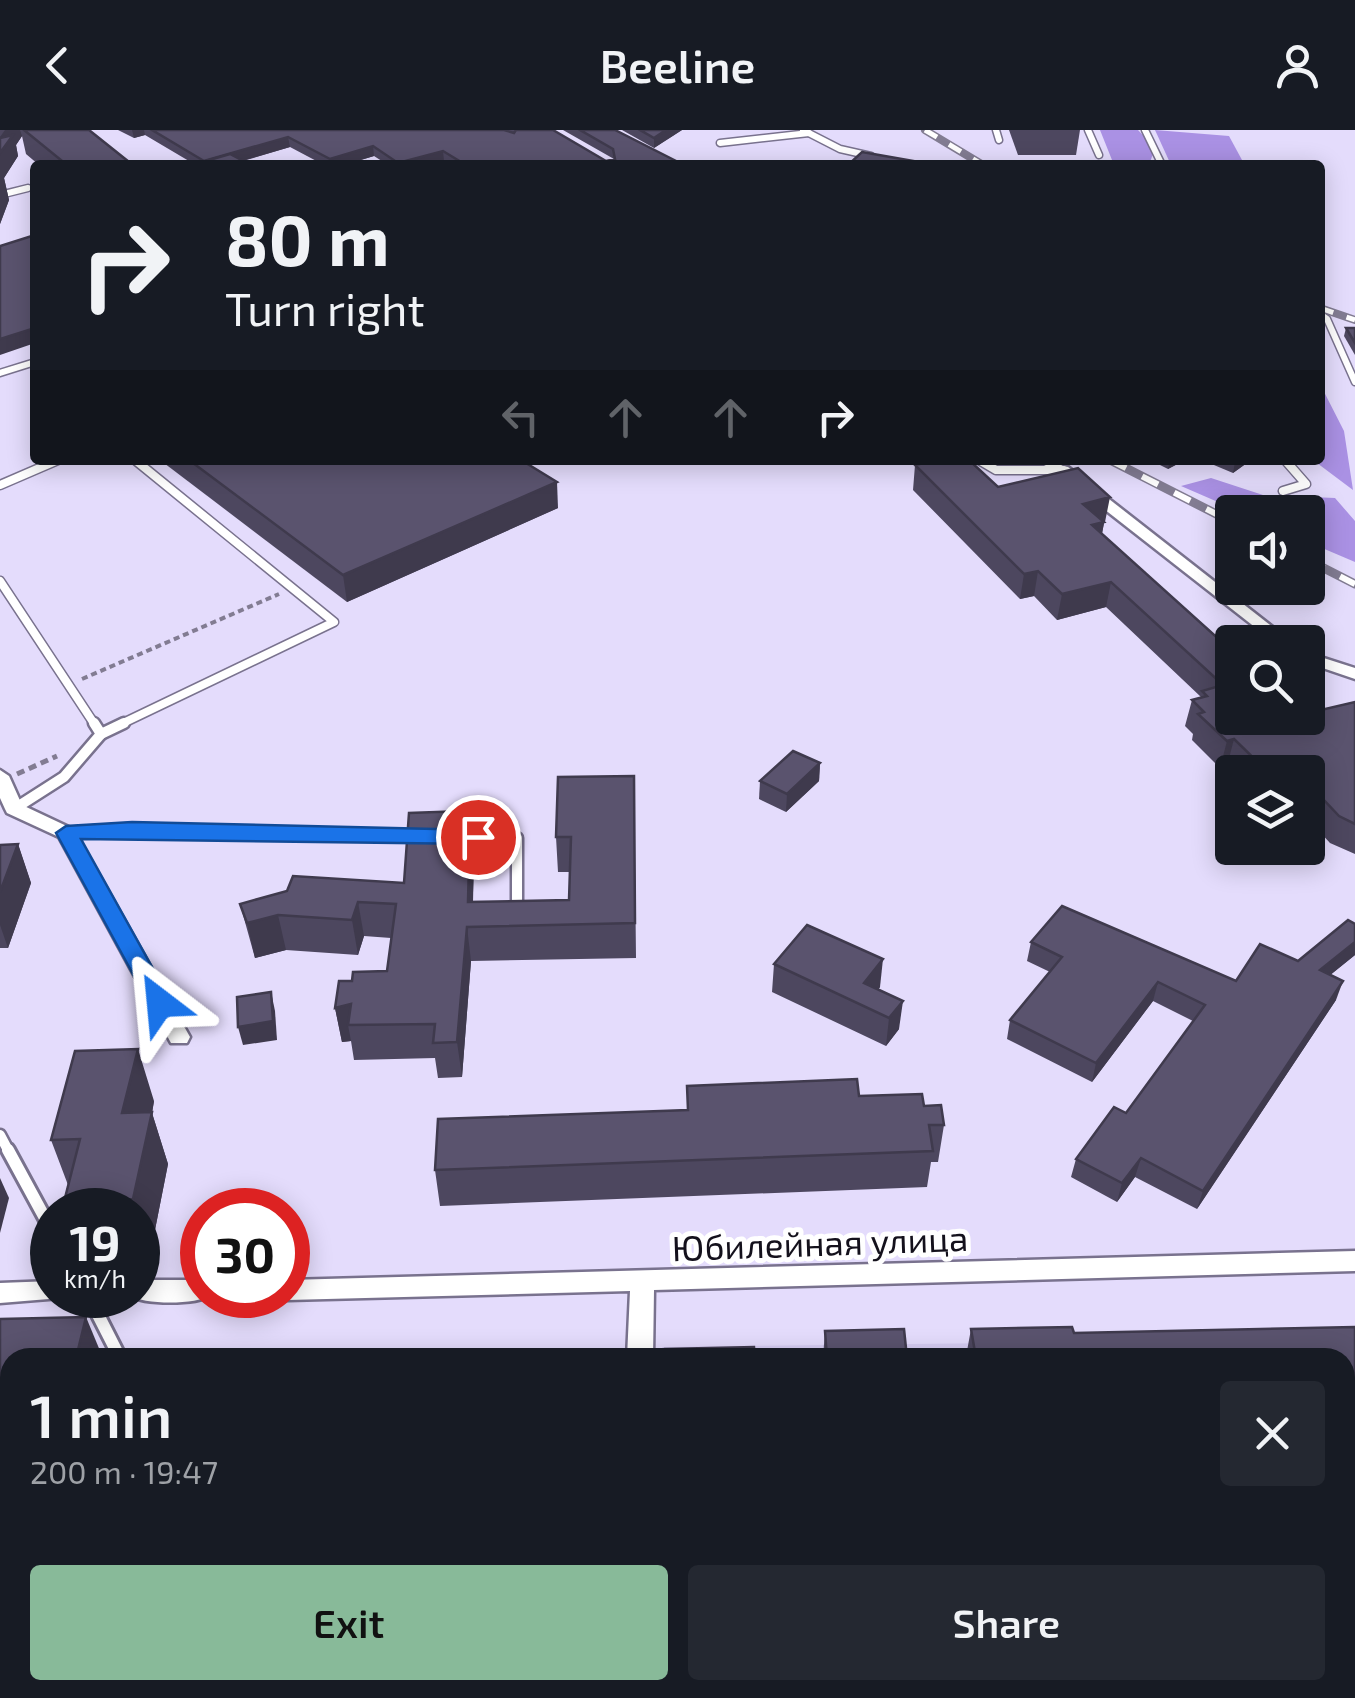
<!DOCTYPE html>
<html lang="en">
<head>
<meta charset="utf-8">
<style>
  :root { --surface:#171b24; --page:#242831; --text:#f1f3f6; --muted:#9ea1a6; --accent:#88ba99 }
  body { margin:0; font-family:"Exo 2",sans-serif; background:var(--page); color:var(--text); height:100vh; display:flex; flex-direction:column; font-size:38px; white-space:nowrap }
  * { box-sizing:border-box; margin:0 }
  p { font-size:32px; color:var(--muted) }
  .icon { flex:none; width:55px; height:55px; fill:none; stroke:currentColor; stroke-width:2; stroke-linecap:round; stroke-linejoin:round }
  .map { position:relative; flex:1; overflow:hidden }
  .panel { position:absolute; left:0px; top:1218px; width:1355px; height:352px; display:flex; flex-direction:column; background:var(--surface); border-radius:30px 30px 0 0; box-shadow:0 5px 25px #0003 }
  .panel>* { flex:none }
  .hud { position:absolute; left:30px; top:30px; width:1295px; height:305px; border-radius:10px; box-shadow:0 5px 25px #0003; background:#171b24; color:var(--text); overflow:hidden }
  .tools { position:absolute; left:1215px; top:365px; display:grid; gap:20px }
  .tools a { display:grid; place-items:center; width:110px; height:110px; border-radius:10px; background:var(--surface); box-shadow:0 5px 25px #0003; font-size:50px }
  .speed { position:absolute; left:30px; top:1058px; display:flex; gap:20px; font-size:50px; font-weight:700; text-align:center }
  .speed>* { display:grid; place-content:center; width:130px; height:130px; border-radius:50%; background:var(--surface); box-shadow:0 5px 25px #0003; line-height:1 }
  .speed small { font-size:25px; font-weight:400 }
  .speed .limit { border:15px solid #d22; background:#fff; color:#111 }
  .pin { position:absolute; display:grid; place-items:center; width:85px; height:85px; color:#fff; margin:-42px; border:5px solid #fff; border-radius:50%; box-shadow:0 2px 10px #0007 }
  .me { position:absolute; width:110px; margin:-55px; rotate:331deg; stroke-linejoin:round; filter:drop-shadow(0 0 8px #0008) }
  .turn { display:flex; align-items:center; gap:35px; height:210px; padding:0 30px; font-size:45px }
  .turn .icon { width:130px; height:130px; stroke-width:2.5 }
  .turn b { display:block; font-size:70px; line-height:85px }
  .lanes { display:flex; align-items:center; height:95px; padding:0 30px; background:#0003; justify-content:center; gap:50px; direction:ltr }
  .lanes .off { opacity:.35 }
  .round { display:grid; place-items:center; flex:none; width:105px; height:105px; border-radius:10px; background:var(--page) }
  .summary { display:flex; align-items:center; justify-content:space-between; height:170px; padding:0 30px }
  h1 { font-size:60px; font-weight:600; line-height:75px }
  .button { display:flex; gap:20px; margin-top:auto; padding:20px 30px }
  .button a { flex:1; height:115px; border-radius:10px; background:var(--accent); color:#111; font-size:40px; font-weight:600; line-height:115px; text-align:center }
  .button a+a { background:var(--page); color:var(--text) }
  header { display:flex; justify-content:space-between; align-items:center; height:130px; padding:0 30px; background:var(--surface); font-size:45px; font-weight:600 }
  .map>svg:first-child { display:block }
</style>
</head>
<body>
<header><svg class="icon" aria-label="back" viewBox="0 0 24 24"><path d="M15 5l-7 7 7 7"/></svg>Beeline<svg class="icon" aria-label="person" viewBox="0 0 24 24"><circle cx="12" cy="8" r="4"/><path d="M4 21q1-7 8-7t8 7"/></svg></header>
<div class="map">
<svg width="1355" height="1568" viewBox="0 0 1355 1568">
  <rect width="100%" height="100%" fill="#e4dcfc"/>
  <g fill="#d7cef4">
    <path d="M1073,1212L1076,1227L662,1228V1217Z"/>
    <path d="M1355,1214V1438H1345V1228H1089Z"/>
    <path d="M1345,1448H1355V1568H1274L1272,1560H1345Z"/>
  </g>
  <g fill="#aa91e4">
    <path d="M1100,0H1138L1155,18L1149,35H1114Z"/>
    <path d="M1155,0L1229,6L1242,30L1239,35H1171Z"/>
    <path d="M1320,254L1344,301L1353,360L1313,330H1320Z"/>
    <path d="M1211,348L1263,365L1335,368L1355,391V432L1308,412V382H1241L1181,356Z"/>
  </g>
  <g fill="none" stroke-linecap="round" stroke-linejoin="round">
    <g stroke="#79728e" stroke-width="9">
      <g id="service-far3">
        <path d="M803,0L840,19L871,26"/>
        <path d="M996,0L999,10"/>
        <path d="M1088,0L1099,25"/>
        <path d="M1145,0L1162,35"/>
        <path d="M720,13L809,3"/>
        <path d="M0,65L28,58"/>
        <path d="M1320,184L1327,189L1355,252"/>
        <path d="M0,243L35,232"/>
      </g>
    </g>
    <g stroke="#79728e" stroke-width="11">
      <g id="service-far2">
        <path d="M979,330L996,340H1063"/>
        <path d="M1043,330L1062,340"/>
        <path d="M0,355L58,330"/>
        <path d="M1283,361L1306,354L1285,330"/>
        <path d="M0,451L95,595"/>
        <path d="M119,595L334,492L135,330"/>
      </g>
    </g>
    <g stroke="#79728e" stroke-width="15">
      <g id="service-far1">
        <path d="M101,604L124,593"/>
        <path d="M14,679L64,647L101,604L94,593"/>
        <path d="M66,703L132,699L420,706"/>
        <path d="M462,706L517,708V780"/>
        <path d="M0,1005L9,1022"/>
      </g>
    </g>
    <g stroke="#79728e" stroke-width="18">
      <g id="service">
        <path d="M8,1020L52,1101"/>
        <path d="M88,1165L120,1228"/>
        <path d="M229,1560L232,1568"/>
      </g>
    </g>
    <g stroke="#79728e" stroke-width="5">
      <g id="minor">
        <path d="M1063,336L1068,337L1292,512H1274L1058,343L1056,340Z"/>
        <path d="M1308,523L1355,538V549L1308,533Z"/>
        <path d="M0,640L9,646L22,675L73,699L190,907L187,913H171L59,707L7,683L5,679L0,668Z"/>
        <path d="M1355,1121V1141L654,1160L653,1228H627L630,1161L288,1170L278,1165H288V1150Z"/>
        <path d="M138,1150H202V1165H212C195,1175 145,1175 128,1165H138Z"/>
        <path d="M52,1151V1165H62L61,1168L0,1173V1153Z"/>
        <path d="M561,1560H592L588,1568H557Z"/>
      </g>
    </g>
    <path stroke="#827c92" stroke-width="4" stroke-dasharray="6 4" stroke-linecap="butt" d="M82,549L279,464"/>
    <path stroke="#827c92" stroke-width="5" stroke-dasharray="8 5" stroke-linecap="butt" d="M17,644L57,626"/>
    <use href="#service-far3" stroke="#fff" stroke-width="6"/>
    <use href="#service-far2" stroke="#fff" stroke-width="8"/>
    <use href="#service-far1" stroke="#fff" stroke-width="10"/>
    <use href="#service" stroke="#fff" stroke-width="12"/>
    <use href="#minor" fill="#fff" fill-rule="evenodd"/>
    <g stroke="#827c92" stroke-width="8">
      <g id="rail-far1">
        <path d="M925,0L983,35"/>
        <path d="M1320,178L1355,190"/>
      </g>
    </g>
    <g stroke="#827c92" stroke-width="9">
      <g id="rail">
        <path d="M1110,330L1232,392"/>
        <path d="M1308,430L1355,454"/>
      </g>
    </g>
    <use href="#rail-far1" stroke="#fff" stroke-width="5" stroke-dasharray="14" stroke-linecap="butt"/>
    <use href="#rail" stroke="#fff" stroke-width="6" stroke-dasharray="18" stroke-linecap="butt"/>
  </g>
  <g fill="#4d475f">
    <path d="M0,0H89L129,32L130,35H39L26,24L22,6L16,15L18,26L4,48L9,70L0,94Z"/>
    <path d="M118,0H553L606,31L614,29L563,0H616L684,35H450L444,31L429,35H388L374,26L344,35H324L290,17L243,31L194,34L145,5L134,8Z"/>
    <path d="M622,0H682L654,18Z"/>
    <path d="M1009,0H1080L1076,25H1018Z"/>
    <path d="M1346,198H1355V225L1344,206Z"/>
    <path d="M160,330H521L558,378L347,472Z"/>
    <path d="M1150,330H1185L1168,339Z"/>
    <path d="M1202,330H1251L1233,343Z"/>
    <path d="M915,335L998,357L1105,392L1104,393L1102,404L1308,588L1355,572V724L1330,713L1308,689V642H1234L1227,636L1220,638L1192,610L1193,604L1185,596L1192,570L1201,567L1106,477L1057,490L1034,466L1020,469L913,360Z"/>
    <path d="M820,633L819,651L786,682L759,669L760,651Z"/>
    <path d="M634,646L636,828L471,831L462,947L438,948L435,928L354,930L351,911L342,912L335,878L352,851L387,841L391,808L364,806L358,825L286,820L255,828L240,774L404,753L466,695L474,730L473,772L569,770L570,742H558L556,707Z"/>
    <path d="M18,714L31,753L8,818H0V715Z"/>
    <path d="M1355,794V825L1330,845L1336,870L1197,1079L1135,1047L1117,1072L1071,1047L1076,1029L1126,983L1193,891L1153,871L1092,952L1007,909L1010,890L1050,842L1027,831L1031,812L1236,851L1298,831Z"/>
    <path d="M774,834L880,857L878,860L899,899L886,916L772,862Z"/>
    <path d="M687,956L859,966L924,976L944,995L938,1032H931L927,1057L440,1076L435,1040L687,980Z"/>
    <path d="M154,971L152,983L168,1034L151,1120L138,1121V1080H67L64,1072L68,1055L51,1010Z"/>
    <path d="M1355,1197V1272H1345V1228H968L967,1221L971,1199L1074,1203Z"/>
    <path d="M825,1201L907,1228H823Z"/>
    <path d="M958,1560H1103L1105,1568H959Z"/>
  </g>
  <g fill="#3f3a4d">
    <path d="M5,0H20L22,6L16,15L18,26L4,48L9,70L0,94V7Z"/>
    <path d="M132,0H144L145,5L134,8Z"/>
    <path d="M666,0H682L654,18V8Z"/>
    <path d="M288,7L290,17L228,35L204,31Z"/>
    <path d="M373,16L374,26L344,35H331L330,29Z"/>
    <path d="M443,21L444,31L429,35H398V33Z"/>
    <path d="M35,198V213L0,225V209Z"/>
    <path d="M1170,330H1185L1168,339Z"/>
    <path d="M1238,330H1251L1233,343L1235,332Z"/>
    <path d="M557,352L558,378L347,472L343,445Z"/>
    <path d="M1110,367L1105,392L1104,393L1099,418L1083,374Z"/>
    <path d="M1038,441L1034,466L1020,469L1024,444Z"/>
    <path d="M1111,452L1106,477L1057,490L1062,464Z"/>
    <path d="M1234,609L1227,636L1220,638L1227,611Z"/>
    <path d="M820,633L819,651L786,682L787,664Z"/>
    <path d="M470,695L474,730L472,796L468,772Z"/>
    <path d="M18,714L31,753L8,818L0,795V762Z"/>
    <path d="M358,772L364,806L358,825L352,790Z"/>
    <path d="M278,785L286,820L255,828L247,793Z"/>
    <path d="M467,797L471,831L462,947L457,912Z"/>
    <path d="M1355,812V825L1313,859L1320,840Z"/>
    <path d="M883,829L880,857L865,876L864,853Z"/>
    <path d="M1343,851L1336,870L1197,1079L1203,1061Z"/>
    <path d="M1158,852L1153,871L1092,952L1096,933Z"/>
    <path d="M271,862L275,881L277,910L243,915L238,897Z"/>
    <path d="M903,871L899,899L886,916L889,888Z"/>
    <path d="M351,874L348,895L351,911L342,912L335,878Z"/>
    <path d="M138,919L154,971L152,983L168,1034L151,1120L133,1069L122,983Z"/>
    <path d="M1141,1028L1135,1047L1117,1072L1122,1053Z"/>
    <path d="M0,1048L9,1068L0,1103Z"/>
    <path d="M86,1187L103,1228H76Z"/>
    <path d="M10,1480V1560H29L27,1568H0V1518Z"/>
  </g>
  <g fill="#5a536e" stroke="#3f3a4d" stroke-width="2.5">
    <path d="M24,0H89L129,32L67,35Z"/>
    <path d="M152,0H504L514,3L516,0H553L606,31L615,29L613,19L580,0H615L684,35H466L443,21L398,33L373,16L330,29L288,7L204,31Z"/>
    <path d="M640,0H666L654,8Z"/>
    <path d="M13,5L0,23V8Z"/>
    <path d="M862,22L936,35H848Z"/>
    <path d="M230,24L251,35H192Z"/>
    <path d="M35,105V198L0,209V116Z"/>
    <path d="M1346,198H1355V213Z"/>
    <path d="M189,330H521L557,352L343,445Z"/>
    <path d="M937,330H969L998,357L1078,338L1110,367L1083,374L1104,392L1092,395L1232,521V588H1308V583L1355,572V694L1339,686L1308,653V642H1268L1234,609L1227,611L1198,584L1204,582L1192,570L1207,566L1202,561L1223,555L1111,452L1062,464L1038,441L1024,444L915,335Z"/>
    <path d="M793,621L820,633L787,664L760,651Z"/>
    <path d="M634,646L635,793L467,797L457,912L433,913L435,894L348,895L351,874L335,878L339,851H352L353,842L387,841L396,774L358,772L352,790L278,785L247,793L240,774L287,761L293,746L404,753L409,683L464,681V695H470L468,772L569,770L571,707H556L558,647Z"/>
    <path d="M18,714L0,762V715Z"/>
    <path d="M1062,776L1236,851L1260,814L1298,831L1348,790L1355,794V812L1320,840L1343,851L1203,1061L1141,1028L1122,1053L1076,1029L1114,977L1126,983L1205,875L1158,852L1096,933L1010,890L1062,827L1031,812Z"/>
    <path d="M807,795L883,829L864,853L903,871L889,888L774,834Z"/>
    <path d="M271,862L273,891L238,897L237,867Z"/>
    <path d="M138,919L122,983L152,982L133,1069L64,1072L80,1009L51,1010L75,921Z"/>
    <path d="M857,949L859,966L922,964L924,976L941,975L944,995H929L933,1021L435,1040L438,989L688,980L687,956Z"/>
    <path d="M86,1187L76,1228H10V1480L0,1518V1189Z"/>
    <path d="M1072,1197L1074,1203L1355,1197V1250H1345V1228H976L971,1199Z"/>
    <path d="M904,1199L907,1228H827L825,1201Z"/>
    <path d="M754,1217L755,1228H665V1219Z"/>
    <path d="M985,1560H1103L1105,1568H986Z"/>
  </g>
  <path fill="#1a73e8" stroke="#114b97" stroke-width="2.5" d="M132,692L478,700L489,707L478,714L81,709L172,873L160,882L152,879L56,703L66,696Z"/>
  <g text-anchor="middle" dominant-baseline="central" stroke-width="10" stroke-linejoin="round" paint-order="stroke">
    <g font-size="35" fill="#14111c" stroke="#fff">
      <text transform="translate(820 1112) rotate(-2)">Юбилейная улица</text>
    </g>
  </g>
</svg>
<div class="tools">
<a><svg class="icon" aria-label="sound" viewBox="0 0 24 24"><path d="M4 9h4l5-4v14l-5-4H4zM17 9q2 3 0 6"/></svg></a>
<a><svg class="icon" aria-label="search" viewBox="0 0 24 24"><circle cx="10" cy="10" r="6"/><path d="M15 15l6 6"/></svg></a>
<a><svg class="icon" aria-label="layers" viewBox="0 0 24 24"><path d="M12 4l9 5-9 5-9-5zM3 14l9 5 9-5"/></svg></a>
</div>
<div class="speed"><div>19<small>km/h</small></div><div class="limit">30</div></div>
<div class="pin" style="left:478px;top:707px;background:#d93025"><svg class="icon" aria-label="arrive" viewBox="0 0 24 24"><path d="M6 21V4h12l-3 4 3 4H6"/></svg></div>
<svg class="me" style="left:160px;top:873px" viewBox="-20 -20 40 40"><path d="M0-17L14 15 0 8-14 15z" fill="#1a73e8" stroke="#fff" stroke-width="4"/></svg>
<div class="hud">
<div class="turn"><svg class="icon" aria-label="right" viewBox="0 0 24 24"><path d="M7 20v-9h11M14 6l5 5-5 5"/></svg><div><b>80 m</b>Turn right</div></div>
<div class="lanes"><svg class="icon off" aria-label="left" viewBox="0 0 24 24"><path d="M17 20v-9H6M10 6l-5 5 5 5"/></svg><svg class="icon off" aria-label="ahead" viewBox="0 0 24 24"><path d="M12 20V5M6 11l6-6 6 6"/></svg><svg class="icon off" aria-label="ahead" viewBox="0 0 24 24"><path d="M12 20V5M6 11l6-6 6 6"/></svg><svg class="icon" aria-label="right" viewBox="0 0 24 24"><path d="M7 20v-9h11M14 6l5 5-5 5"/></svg></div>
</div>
<section class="panel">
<div class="summary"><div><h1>1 min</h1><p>200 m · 19:47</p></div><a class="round"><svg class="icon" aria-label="close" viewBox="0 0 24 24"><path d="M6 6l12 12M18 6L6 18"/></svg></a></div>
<div class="button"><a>Exit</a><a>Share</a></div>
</section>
</div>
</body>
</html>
